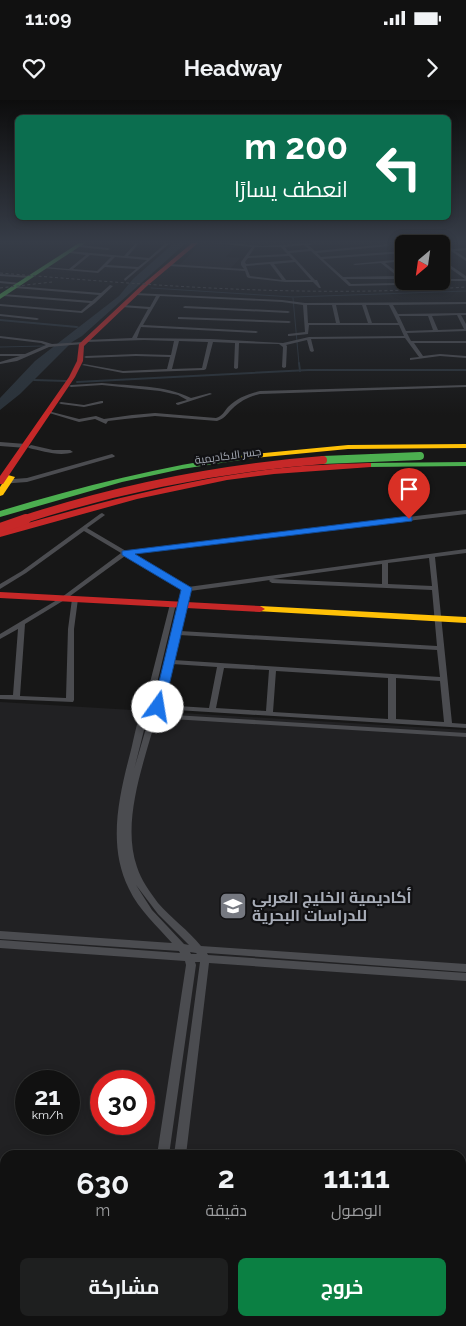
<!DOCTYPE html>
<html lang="ar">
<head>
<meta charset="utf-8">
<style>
  :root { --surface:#111; --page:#1e1f1f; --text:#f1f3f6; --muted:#9c9d9f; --line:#303131; --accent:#0b8043 }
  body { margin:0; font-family:Raleway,Cairo,sans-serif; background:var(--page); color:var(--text); direction:rtl; height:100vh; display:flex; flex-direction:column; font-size:19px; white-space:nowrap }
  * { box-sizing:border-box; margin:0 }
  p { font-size:16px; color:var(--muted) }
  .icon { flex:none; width:28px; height:28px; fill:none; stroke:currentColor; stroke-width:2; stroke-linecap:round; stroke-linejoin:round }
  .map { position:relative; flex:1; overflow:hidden; direction:ltr }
  .sheet { position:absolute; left:0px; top:1050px; width:466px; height:176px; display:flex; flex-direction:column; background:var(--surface); border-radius:15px 15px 0 0; box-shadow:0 2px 8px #0003,0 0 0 1px var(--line); direction:rtl }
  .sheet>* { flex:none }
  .top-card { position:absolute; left:15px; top:15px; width:436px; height:105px; border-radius:8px; box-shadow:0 2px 8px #0003,0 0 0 1px var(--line); direction:rtl; background:#0b6e4f; color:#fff; overflow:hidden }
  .needle { width:32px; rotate:209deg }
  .controls { position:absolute; left:395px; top:135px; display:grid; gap:10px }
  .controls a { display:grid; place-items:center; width:55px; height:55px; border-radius:8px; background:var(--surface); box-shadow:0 2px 8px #0003,0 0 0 1px var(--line); font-size:25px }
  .speed { position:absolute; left:15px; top:970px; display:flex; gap:10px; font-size:25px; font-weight:700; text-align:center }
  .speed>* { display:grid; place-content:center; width:65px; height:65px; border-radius:50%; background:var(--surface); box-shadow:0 2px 8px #0003,0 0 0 1px var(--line); line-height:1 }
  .speed small { font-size:12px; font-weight:400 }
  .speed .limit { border:8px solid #d22; background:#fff; color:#111 }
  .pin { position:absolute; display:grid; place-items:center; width:42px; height:42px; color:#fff; margin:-51px -21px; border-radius:50% 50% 50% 0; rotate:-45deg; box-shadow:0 0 5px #0007 }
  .pin .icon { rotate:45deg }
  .me { position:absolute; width:55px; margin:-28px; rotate:13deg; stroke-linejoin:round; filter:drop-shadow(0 0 4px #0008) }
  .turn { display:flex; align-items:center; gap:18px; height:105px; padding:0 20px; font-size:22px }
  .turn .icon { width:65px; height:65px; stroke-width:2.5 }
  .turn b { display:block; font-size:35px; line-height:42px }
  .eta { display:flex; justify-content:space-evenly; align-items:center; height:85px; text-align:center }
  .eta b { font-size:30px; font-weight:700; line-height:35px }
  .primary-button { display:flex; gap:10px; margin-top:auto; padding:10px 20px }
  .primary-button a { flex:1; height:58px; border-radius:8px; background:var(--accent); color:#fff; font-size:20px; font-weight:700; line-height:58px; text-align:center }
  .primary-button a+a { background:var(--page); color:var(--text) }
  .status { display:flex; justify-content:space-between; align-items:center; height:35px; padding:0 25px; background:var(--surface); direction:ltr }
  .status svg { height:14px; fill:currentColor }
  header { display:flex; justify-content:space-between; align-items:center; height:65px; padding:0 20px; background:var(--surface); font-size:22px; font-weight:700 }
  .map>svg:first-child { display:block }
</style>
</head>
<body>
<div class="status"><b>11:09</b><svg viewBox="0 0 49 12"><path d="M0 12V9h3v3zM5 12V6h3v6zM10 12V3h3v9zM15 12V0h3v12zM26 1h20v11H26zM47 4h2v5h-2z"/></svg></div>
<header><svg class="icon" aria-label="forward" viewBox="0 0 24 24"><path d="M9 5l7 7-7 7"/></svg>Headway<svg class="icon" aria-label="heart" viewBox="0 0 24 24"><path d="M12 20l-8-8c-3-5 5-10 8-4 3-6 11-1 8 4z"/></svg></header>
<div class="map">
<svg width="466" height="1226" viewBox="0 0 466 1226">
  <rect width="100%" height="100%" fill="#171717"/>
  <g fill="#212123" fill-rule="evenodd">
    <path d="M201,144L236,146L226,157L240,158L231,168L179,165Z"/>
    <path d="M0,602L466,630V1226H0ZM26,981H69V1024H26ZM101,981H144V1024H101ZM5,1055H461V1221H5Z"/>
  </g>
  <path fill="#2a3239" d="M174,143H186L82,236L72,242L20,294L0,310V298L35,261L119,196L133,179Z"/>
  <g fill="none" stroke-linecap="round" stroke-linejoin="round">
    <g stroke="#2a3239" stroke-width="1">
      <path d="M151,188L293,197L466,191"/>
      <path d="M293,198L299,264"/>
      <path d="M0,247L44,246"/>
    </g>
    <g stroke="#2a3239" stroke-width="2">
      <path d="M299,263L300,271"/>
      <path d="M34,280L66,281"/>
      <path d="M77,282L308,270H466"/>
    </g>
    <path fill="#2a3239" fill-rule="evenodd" d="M0,219L77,226L79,227L77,228L0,221Z"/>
    <g fill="#4b4c50" fill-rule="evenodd">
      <path d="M136,143H139L128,156L149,158L166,143H170L125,181L124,179L136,169L105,167L98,173L43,168L45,167L69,169L86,155L70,153L69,151L124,156ZM90,155L111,157L97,171L73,169ZM115,157L147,160L138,167L107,165Z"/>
      <path d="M213,143H232L262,146L311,143V145H308L315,151L388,144L389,146L317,153L321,157L404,151V153L323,159L343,177L397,176L381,163L355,165L353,164L404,159V161L385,163L402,176L403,179H346L351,184L396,183L404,180L408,181L396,185L349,186L311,151L290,153L315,180H317L321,188H319L313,182H285L249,178L247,177L245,171L169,166L167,165L169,164L244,169L241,165V162L252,147ZM304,145L309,149L288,151L285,147ZM255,147H281L287,154L249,156ZM289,156L293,160L246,164L245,162L248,158ZM295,162L311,180H286L274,164ZM270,164L282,180L250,176L246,166Z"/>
      <rect x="417" y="143" width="4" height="1"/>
      <path d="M441,143H445L453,149L466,148V150L455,151L466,158V161L451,151L441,152V150L449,149Z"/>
      <path d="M80,145L108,148L110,149L108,150L79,147Z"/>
      <path d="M441,159L466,176V181H441V179H465L441,162Z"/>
      <path d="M0,174L30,176L32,177L30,178L0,176Z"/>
      <path d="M0,181L20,183L22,184L20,185L0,183Z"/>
      <path d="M110,185L113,186L95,203L82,213L0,206V204L81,211L90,203L3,196L1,195L3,194L92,201L99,195L15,188L13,187L15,186L101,193Z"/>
      <path d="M134,193L282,200L305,203L466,202V204L393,205L398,214L466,213V215H461L466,224V231L407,233L411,241H466V243H414L423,256L440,254L466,256V258L440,256L410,260V258L419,257L405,238L311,239L314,251L312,252L310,251L307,240L286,245L287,246L286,267L284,268L282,267L283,247L279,244L239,243L238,268L236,269L234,268L235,243L213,242L206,269L204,270L123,273L82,265L84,264L123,271L167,269L170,257L136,256L86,258L84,257L86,256L136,254L171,255L174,241L144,240L85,242V244H83L49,247L17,261L0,264V262L20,256H0V254H25L46,245L41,243L0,238V236L42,241L52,244L83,242V240H85L132,238L148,209L122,207L120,206L122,205L150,207L156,196L135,195H134ZM160,196L282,202L303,205L305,232L288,234V236H290L308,234L309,225H399L404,236L309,237L283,243L211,239L137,238L141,227L256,233L258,232L256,231L143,225ZM307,205H332L336,223H308ZM336,205H362L368,223H340ZM366,205H389L398,223H372ZM457,215L464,229L438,230L432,216ZM399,216H428L433,230L406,231ZM179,241L208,242L202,268L172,269Z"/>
      <path d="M185,206L288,211L290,212L288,213L184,208L183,207Z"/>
      <path d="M0,214L37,218L39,219L37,220L0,216Z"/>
      <path d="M179,217L289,221L291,222L289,223L178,219V217Z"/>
      <path d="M102,283C131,286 165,285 191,298L210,293L212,294L178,305L176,304V303L187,300L178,295L160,291L102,285L71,287L69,286L71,285Z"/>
      <path d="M466,285V287L260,294C250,296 240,301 232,309C227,314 224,319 217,321L155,316L125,319L108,321L106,324L95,319L79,322L46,312L48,311L79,319L96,316L104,319L132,315L155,313L216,318C222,316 224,312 228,307C237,298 248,294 260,291Z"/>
      <path d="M101,301H103V303L84,307L61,304L59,303L61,302L84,305Z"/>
      <path d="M0,342L26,344L29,346L26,348L0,346Z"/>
      <path d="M31,345L53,350H70L73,352C60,357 42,351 29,348L28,347Z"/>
      <path d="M112,354L115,356L114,357L27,382L0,384V380L27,378Z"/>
      <path d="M466,410V414L131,454L188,487L466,449V453L435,457L452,623L466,624V628L145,608L144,606L170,504L173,502L176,504L152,604H155L184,490L125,456L66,499L25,524L20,596L66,598L68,529L72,499L75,497L78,499L74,529V600L73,602L0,599V595H13L18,529L0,539V534L62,497L121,453L84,431L26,473L0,489V484L22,471L100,414L102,413L105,415L87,428L126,451ZM429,458L432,486L388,484V463ZM382,464V484L273,479ZM270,480L269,481L272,483L432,490L437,546L180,531L190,491ZM179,535L437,550L440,577L173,560ZM172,564L217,567L209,608L162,605ZM224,568L269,570L266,611L216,608ZM276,571L388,578V619L273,612ZM396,578L440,581L444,622L396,619Z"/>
      <path d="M141,613L466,633V637L156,618C144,663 121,721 137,767C141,780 150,792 158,803C171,818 188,830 201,846L466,864V872L207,853L208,855L466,873V881L209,863L186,1055H174L200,862H195L196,865L169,1055H157L186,865L185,861L0,848V840L180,853L179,851L0,839V831L172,843C157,826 139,810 129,789C107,745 119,696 131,650C134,638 136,625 141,613ZM147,618H149L133,673L135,666ZM136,785L158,814L189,845L184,844L152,810ZM190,852L196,853L197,854H191Z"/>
      <path d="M131,1221H143L142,1226H130Z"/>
      <path d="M149,1221H161L160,1226H148Z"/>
    </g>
    <g fill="#4caf50" fill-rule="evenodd">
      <path d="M79,143H85L0,199V194Z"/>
      <path d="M244,355H247V359L182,369L122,382L0,417V411C80,387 161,366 244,355Z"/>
      <path d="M466,362V366L368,367L364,365L368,363Z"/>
    </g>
    <g fill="#ffc107" fill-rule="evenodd">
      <path d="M466,344V348L348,349L244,359L240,357L244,355L348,345Z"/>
      <path d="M8,375L15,377L3,395L0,396V387Z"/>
      <path d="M260,506L466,517V523L256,511L255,509L256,507Z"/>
    </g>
    <g fill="#c62828" fill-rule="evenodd">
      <path d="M192,143H198L147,186L84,246L83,261L75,277L3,384H0V376L69,277L77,261L79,244L143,184Z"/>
      <path d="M368,363H371V367L274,374L227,380L137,399L0,437V431C90,405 180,380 273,369C305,365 336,364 368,363Z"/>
      <path d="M0,492L260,506L265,509L260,512L0,498Z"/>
    </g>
    <g stroke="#4b4c4f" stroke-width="1" stroke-dasharray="3 2.5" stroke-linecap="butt">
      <path d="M0,173C157,186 308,198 466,187"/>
      <path d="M0,188L52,182"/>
    </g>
    <path stroke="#4caf50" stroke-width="8" d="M323,360L420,356"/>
    <path stroke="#c62828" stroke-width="8" d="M22,420C120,388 220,368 323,360"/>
    <path stroke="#c62828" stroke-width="10" d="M0,428L26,419"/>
  </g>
  <linearGradient id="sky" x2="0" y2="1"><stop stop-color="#0d0d0d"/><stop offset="0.45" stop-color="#363c47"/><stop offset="1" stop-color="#363c47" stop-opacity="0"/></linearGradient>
  <rect width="466" height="315" fill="url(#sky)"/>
  <path fill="#1a73e8" stroke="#114b97" d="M409,416L412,417V421L135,454L192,488L164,607L162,609H154L153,607L181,490L122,455V451Z"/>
  <defs>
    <g id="university-square" transform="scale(1.4375)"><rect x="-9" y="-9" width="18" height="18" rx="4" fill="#757880" stroke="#111113"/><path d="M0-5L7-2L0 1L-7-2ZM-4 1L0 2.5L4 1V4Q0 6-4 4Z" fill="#fff"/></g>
  </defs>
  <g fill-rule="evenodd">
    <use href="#university-square" x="233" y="806"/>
  </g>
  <g text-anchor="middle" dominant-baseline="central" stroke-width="4.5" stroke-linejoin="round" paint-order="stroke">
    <g font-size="11" fill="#a8adb8" stroke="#111113">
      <text transform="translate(228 356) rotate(-8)">جسر الاكاديمية</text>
    </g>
    <g font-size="16" font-weight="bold" fill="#a8adb8" stroke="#111113" text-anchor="start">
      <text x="252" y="797">أكاديمية الخليج العربي<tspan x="252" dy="18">للدراسات البحرية</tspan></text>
    </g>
  </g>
</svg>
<div class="controls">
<a><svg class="needle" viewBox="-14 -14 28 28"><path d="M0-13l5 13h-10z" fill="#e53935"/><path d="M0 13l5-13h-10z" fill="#9c9d9f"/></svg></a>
</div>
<div class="speed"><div>21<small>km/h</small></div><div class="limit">30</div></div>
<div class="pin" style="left:409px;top:419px;background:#d93025"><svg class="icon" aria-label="arrive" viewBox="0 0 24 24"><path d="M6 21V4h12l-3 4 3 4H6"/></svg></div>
<svg class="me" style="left:158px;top:607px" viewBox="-20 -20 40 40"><circle r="19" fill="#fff"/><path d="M0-13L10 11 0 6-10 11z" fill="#1a73e8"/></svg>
<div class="top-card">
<div class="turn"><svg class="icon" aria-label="left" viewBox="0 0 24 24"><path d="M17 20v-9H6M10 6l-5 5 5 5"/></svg><div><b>200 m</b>انعطف يسارًا</div></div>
</div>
<section class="sheet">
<div class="eta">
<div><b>11:11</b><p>الوصول</p></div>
<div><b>2</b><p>دقيقة</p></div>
<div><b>630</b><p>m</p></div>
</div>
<div class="primary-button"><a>خروج</a><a>مشاركة</a></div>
</section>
</div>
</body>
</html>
